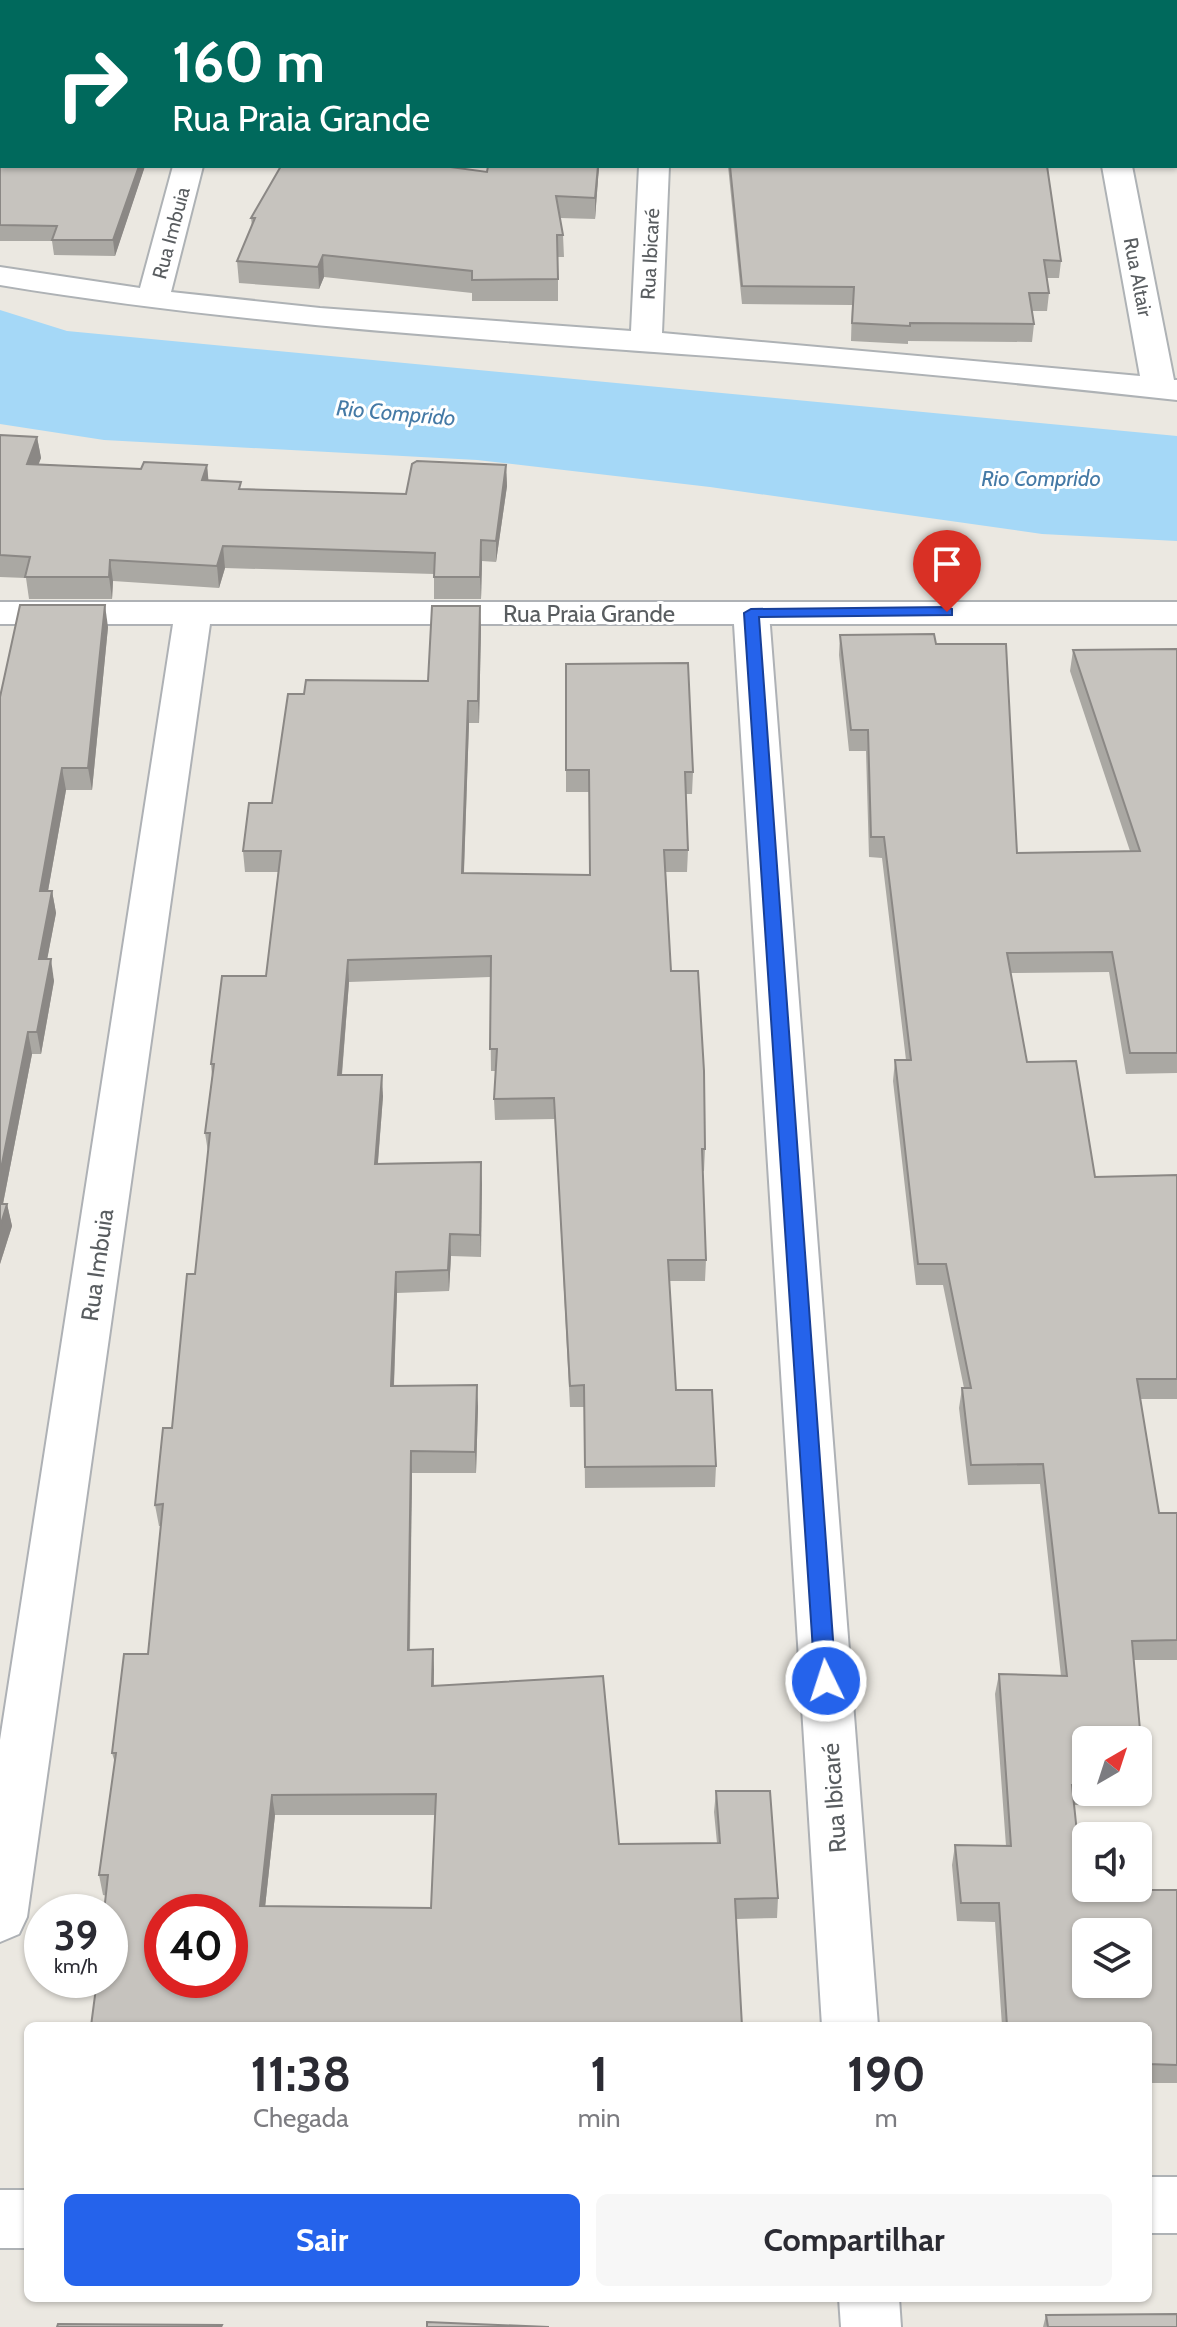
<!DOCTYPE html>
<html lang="pt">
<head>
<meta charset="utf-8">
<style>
  :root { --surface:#fff; --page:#f7f7f7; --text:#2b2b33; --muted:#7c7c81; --accent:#2563eb }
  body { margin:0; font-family:Cabin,sans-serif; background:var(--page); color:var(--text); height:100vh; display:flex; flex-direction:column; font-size:30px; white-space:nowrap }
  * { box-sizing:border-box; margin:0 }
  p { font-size:26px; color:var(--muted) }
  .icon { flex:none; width:44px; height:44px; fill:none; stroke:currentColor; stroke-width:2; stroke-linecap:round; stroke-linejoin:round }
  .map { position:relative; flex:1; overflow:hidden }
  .sheet { position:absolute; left:24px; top:2022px; width:1128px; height:280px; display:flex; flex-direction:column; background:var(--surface); border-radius:12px; box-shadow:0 2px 6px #0004 }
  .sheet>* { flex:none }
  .banner { position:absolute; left:0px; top:0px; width:1178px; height:168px; box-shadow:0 2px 6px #0004; background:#00695c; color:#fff; overflow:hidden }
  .needle { width:52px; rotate:39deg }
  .controls { position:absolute; left:1072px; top:1726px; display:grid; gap:16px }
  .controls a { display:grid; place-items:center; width:80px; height:80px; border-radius:12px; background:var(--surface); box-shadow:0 2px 6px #0004; font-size:40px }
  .speed { position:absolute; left:24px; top:1894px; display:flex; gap:16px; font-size:40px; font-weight:700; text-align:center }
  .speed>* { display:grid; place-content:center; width:104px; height:104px; border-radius:50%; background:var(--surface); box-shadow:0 2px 6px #0004; line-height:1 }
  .speed small { font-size:20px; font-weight:400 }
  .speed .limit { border:12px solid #d22; background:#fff; color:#111 }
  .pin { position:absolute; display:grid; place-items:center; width:68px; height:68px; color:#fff; margin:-82px -34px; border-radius:50% 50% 50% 0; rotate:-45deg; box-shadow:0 0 8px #0007 }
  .pin .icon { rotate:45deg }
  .me { position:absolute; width:88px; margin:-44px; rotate:356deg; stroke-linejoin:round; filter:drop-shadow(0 0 6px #0008) }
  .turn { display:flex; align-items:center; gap:28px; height:168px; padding:0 40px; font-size:36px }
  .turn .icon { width:104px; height:104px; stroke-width:2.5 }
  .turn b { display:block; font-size:56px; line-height:68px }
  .eta { display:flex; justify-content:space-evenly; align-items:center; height:136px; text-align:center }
  .eta b { font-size:48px; font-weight:700; line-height:56px }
  .primary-button { display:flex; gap:16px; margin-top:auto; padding:16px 40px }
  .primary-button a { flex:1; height:92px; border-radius:12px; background:var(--accent); color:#fff; font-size:32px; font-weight:700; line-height:92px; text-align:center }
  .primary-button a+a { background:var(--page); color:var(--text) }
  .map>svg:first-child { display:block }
</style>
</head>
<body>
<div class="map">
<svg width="1177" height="2327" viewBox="0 0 1177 2327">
  <rect width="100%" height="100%" fill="#ebe8e1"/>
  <path fill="#a5d8f7" d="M0,310L67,331L1177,436V541L1042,534L710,487L477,460L104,440L0,424Z"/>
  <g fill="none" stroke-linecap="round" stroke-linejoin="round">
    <g stroke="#aeb2b5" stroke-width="4">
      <g id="street">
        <path d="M219,0H247L218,2Z"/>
        <rect x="648" y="0" width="28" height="2"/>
        <path d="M1072,0H1100L1101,2H1073Z"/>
        <path d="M173,166H203L171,292L320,308L631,331L639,166H669L662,333L1140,376L1102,166H1132L1174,380H1177V400C1003,381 829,364 654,352C435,336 217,321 0,285V267L140,288Z"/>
        <path d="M751,602H1177V624H751L738,621L733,613L738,605Z"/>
        <rect x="1148" y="2177" width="29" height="56"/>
        <rect x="0" y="2190" width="28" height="58"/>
      </g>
    </g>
    <g stroke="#aeb1b5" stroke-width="4">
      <g id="secondary">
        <path d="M0,602H751L764,605L769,613L878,2026H822L734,624H210L27,1917L19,1934L0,1942V1740L173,624H0Z"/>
        <path d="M839,2298H899L901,2327H841Z"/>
      </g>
    </g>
    <use href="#street" fill="#fff" fill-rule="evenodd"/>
    <use href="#secondary" fill="#fff" fill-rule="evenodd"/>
  </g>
  <g fill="#aaa8a3" fill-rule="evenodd">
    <path d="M0,0H138L139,2L2,166H145L115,256L54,255L52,241H0Z"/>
    <path d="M1147,0H1177V113L1176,2H1148Z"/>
    <path d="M599,166L595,219L560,218L563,235L564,257H558V301H472V293L324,277L319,289L239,283L237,261L252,226L251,218L487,172Z"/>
    <path d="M728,166H1047L1061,261L1059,278H1047L1049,293L1047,311H1032L1034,324L1032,342L908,341V344L851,341L852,305L742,304Z"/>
    <path d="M0,435L37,437L41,458L38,464L141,469L207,465L208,481L241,489L406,494L506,465L507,486L496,562L482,561L481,599H434V574L225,568L219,588L113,581L112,599H29L26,578L0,577Z"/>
    <path d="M108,627L92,790H66L48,891H52L56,913L47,959L54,981L41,1054H32L3,1204H7L12,1226L0,1264V697Z"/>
    <path d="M481,627L479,723H469L464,873L589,875V792H566V664L693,772L692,794H686L688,850L687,872H666L671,971L705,1149L704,1171H702L706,1260L705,1281H669L676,1390L716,1466L715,1487L585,1488L584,1407H570L555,1119L495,1120L494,1099L496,1071H491L490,977L349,982L342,1075L383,1096L378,1163L481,1162V1257L451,1256L449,1291L397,1293L394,1386L478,1406L476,1473H412L410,1650L433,1649L434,1686L619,1844L717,1843L714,1812L716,1791L778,1898L777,1918L736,1919L742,2026L103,1895L99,1875L115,1763L112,1753L148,1654L161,1526H159L155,1505L172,1428L195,1274L208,1152L205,1133L212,1076L211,1064L266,976L278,872H245L243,851L272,803L304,694L428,681ZM275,1815H435L431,1908L265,1907Z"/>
    <path d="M840,635L936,644L1017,853L1130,851L1070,671L1073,650L1177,649V1073L1126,1074L1109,972L1011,973L1027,1062L1095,1177L1177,1175V1399H1140L1159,1513H1177V1660H1134L1145,1785L1141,1804L1074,1805L1083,1890H1177V2083H1148V2026H1002L995,1922L957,1921L952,1865L955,1845L1006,1846L995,1694L999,1674L1061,1676L1040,1484L968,1485L959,1408L962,1388H964L943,1285H916L893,1081L895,1060H906L882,858L869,857L866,751H849L839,655ZM1086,1740H1138V1792H1086Z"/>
    <path d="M1046,2315L1048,2327H1043Z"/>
  </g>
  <g fill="#8b8885">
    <path d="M139,166H145L115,256L113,240Z"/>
    <path d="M598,166H599L595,219V198Z"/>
    <path d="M323,255L324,277L319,289L318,267Z"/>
    <path d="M37,437L41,458L31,485L27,464Z"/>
    <path d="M207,465L209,486L202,480Z"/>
    <path d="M506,465L507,486L496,562V541Z"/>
    <path d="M481,540L482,561L481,599L480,577Z"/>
    <path d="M223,546L225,568L219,588L217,566Z"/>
    <path d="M110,560L113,581L112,599L109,577Z"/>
    <path d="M105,605L108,627L92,790L88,768Z"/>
    <path d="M480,606L481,627L479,723L478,701Z"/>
    <path d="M468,701L469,723L463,895L462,873Z"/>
    <path d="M62,768L66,790L44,913L40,891Z"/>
    <path d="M52,891L56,913L43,981L39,959Z"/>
    <path d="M51,959L54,981L41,1054L37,1032Z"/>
    <path d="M348,960L349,982L340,1096L338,1075Z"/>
    <path d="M28,1032L32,1054L0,1219V1174Z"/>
    <path d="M382,1075L383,1096L376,1185L375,1164Z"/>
    <path d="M481,1162L482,1184L481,1257L480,1235Z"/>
    <path d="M7,1204L12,1226L0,1264V1227Z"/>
    <path d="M450,1234L451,1256L449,1291L448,1270Z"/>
    <path d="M396,1272L397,1293L393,1407L391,1386Z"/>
    <path d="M477,1385L478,1406L476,1473L475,1452Z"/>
    <path d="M411,1451L412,1473L409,1670L408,1650Z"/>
    <path d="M433,1649L434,1670L433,1707L432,1686Z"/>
    <path d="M272,1795L275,1815L263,1926L260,1906Z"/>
  </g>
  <g fill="#c6c3be" stroke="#8b8885" stroke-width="2" fill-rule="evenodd">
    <path d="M0,0H135V2H2V166H139L113,240H52L57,226L0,225Z"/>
    <rect x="292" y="0" width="316" height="2"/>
    <rect x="723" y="0" width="316" height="2"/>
    <path d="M1153,0H1177V96L1176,2H1153Z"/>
    <path d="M281,166H443L487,172L488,166H598L595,198L556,196L563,235H557L558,279L472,280V271L323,255L318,267L237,261L255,218H251Z"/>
    <path d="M730,166H1047L1061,261L1044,260L1049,293H1029L1034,324L910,323V326L852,323L854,287L742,286Z"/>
    <path d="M0,435L37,437L27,464L141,469L144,462L207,465L202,480L241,482L239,489L406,494L412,464L417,461L506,465L496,541L481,540L480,577H434L435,553L223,546L217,566L110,560L109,577H25L30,557L0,555Z"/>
    <path d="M20,605H105L88,768H62L40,891H52L39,959H51L37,1032H28L0,1174V697Z"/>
    <path d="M432,606H480L478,701H468L462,873L590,875L589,770H566V664L688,663L693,772H685L688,850H664L671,971H698L704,1071L705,1149H702L706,1260H668L676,1390H712L716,1466L585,1467L584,1385L570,1386L554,1098L494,1099L497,1049H490L491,956L348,960L338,1075H382L375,1164L481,1162L480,1235L450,1234L448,1270L396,1272L391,1386L477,1385L475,1452L411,1451L408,1650L433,1649L432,1686L603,1676L619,1844L720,1843L716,1791H770L778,1898L735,1899L742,2026H91L97,1980H110V1912H104L108,1875H99L116,1753H112L124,1654H148L163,1504L155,1505L163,1428H172L187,1274H195L210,1133H205L214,1064H211L222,976H266L281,851H243L249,803H272L288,694H304L306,680L428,681ZM436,1794L431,1908L260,1906L272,1795ZM162,1912H230V1980H162Z"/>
    <path d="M934,634L936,644H1006L1017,853L1140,851L1073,650L1177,649V1053H1130L1112,952L1007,953L1027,1062L1076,1061L1095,1177L1177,1175V1379H1137L1159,1513H1177V1640L1132,1641L1145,1785H1138V1740H1086V1785H1072L1083,1890H1177V2065L1148,2064V2026H1007L999,1903H961L955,1845L1011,1846L999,1674L1067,1676L1043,1464L971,1465L962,1388H971L946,1264H918L895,1060H911L884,837H871L868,730H851L840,635ZM1086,1932H1138V1984H1086Z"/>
    <path d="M0,1204H7L0,1227Z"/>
    <path d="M1177,2314V2327H1048L1046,2315Z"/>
    <path d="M427,2322L549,2327H427Z"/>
    <path d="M58,2324L222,2325L221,2327H57Z"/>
  </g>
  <path fill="#2563eb" stroke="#184099" stroke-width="2" d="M947,607L952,609V615L759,617L836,1681L833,1687L826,1690L818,1687L815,1681L744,613L751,609Z"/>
  <g text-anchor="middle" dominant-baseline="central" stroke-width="6" stroke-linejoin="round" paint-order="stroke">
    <g font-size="20" fill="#595d60" stroke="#fff">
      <text transform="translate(171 233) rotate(-75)">Rua Imbuia</text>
      <text transform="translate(650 254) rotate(-87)">Rua Ibicaré</text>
      <text transform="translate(1138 277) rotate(79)">Rua Altair</text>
    </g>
    <g font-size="22" font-style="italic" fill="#457aa6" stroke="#fff">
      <text transform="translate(396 413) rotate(5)">Rio Comprido</text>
      <text x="1041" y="478">Rio Comprido</text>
    </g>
    <g font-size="24" fill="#595d60" stroke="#fff">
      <text x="589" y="613">Rua Praia Grande</text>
      <text transform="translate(97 1265) rotate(-82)">Rua Imbuia</text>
      <text transform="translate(834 1798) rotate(-94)">Rua Ibicaré</text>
    </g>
  </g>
</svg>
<div class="controls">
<a><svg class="needle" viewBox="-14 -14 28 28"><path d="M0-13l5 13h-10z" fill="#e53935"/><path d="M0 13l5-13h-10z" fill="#7c7c81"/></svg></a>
<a><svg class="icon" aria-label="sound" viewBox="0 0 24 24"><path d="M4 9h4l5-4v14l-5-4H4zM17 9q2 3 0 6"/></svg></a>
<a><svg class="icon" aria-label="layers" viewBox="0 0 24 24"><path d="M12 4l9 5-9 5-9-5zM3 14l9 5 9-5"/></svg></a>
</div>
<div class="speed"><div>39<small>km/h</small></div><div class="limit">40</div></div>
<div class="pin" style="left:947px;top:612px;background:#d93025"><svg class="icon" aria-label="arrive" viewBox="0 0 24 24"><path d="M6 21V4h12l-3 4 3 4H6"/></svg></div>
<svg class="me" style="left:826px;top:1681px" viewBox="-20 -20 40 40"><circle r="17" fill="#2563eb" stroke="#fff" stroke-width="3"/><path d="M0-11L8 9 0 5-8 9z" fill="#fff"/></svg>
<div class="banner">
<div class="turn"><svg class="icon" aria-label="right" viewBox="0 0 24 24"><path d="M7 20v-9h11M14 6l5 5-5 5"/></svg><div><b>160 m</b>Rua Praia Grande</div></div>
</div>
<section class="sheet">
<div class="eta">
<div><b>11:38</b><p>Chegada</p></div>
<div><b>1</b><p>min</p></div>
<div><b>190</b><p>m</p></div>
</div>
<div class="primary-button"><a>Sair</a><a>Compartilhar</a></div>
</section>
</div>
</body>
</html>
